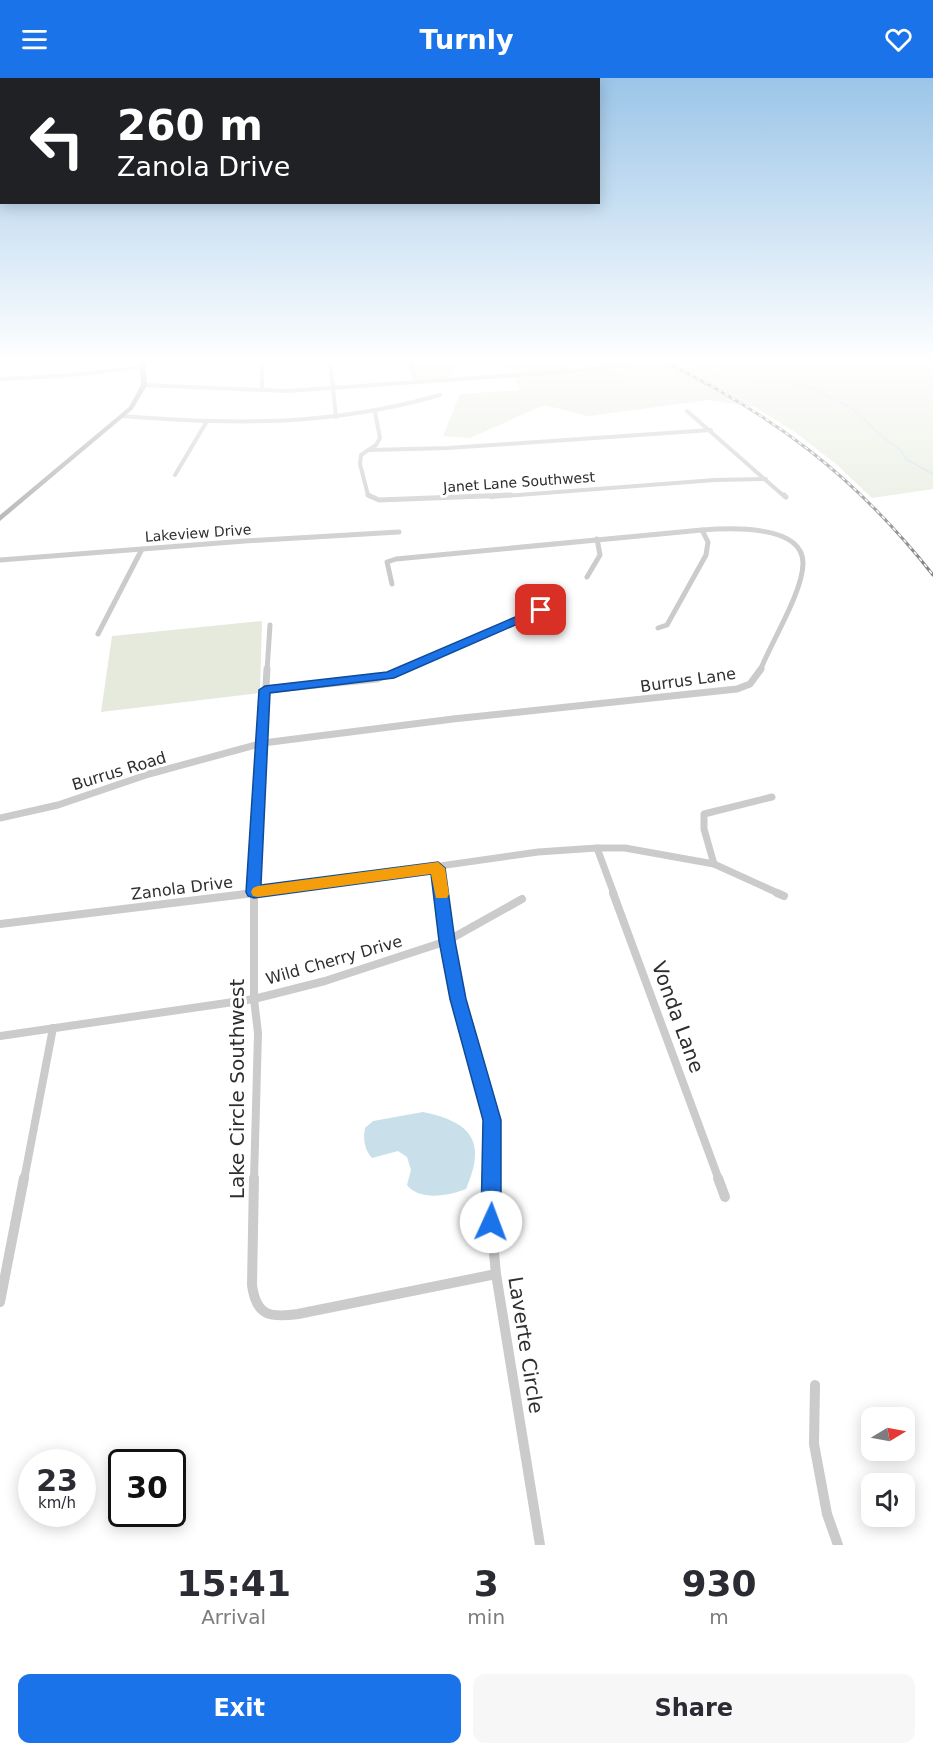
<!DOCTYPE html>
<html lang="en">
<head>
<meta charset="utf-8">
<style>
  :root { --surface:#fff; --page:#f7f7f7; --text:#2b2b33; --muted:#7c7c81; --accent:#1a73e8 }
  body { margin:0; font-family:"DejaVu Sans",sans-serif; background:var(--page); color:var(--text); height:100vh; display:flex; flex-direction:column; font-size:22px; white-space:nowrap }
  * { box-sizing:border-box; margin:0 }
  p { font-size:20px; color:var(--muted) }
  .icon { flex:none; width:33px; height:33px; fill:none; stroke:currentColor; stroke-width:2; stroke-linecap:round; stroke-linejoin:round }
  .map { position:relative; height:1467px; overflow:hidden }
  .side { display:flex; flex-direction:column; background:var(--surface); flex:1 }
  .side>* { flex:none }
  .guide { position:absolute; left:0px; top:0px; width:600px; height:126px; box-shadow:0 3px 15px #0003; background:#202124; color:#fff; overflow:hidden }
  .needle { width:39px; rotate:80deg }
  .buttons { position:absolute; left:861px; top:1329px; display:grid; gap:12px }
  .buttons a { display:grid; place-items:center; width:54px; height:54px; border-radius:12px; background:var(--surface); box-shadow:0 3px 15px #0003; font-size:30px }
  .speed { position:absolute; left:18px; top:1371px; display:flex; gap:12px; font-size:30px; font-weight:700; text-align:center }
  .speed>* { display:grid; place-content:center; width:78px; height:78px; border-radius:50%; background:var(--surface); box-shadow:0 3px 15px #0003; line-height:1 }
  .speed small { font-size:15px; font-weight:400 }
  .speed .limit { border:3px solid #111; border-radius:9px; background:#fff; color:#111 }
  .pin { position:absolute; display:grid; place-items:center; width:51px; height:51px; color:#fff; margin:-26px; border-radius:12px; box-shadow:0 3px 9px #0006 }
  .me { position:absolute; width:66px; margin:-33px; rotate:2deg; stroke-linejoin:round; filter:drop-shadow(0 0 4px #0008) }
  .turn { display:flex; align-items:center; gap:21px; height:126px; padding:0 18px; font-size:27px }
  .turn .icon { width:78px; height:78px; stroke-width:2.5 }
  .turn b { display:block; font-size:42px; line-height:51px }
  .eta { display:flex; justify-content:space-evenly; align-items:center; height:102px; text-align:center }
  .eta b { font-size:36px; font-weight:700; line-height:42px }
  .action { display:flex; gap:12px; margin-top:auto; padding:12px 18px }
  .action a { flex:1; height:69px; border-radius:12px; background:var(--accent); color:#fff; font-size:24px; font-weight:700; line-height:69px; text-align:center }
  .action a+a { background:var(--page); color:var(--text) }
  header { display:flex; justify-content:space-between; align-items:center; height:78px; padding:0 18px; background:var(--accent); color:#fff; font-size:27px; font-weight:700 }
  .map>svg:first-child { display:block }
</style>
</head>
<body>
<header><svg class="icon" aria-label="menu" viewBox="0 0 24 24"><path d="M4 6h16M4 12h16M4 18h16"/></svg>Turnly<svg class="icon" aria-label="heart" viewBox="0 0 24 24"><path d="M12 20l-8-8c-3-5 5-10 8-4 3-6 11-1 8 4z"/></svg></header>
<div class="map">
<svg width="933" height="1467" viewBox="0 0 933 1467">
  <rect width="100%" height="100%" fill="#fff"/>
  <g fill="#e5eadc">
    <path d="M412,282H556L580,293L643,282H668L684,289L782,282H933V411L872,420L836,386L795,354L755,329L709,322L588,338L544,327L470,360L443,358L460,316L521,312L509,290L465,284L449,300L415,303Z"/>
    <path d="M262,543L260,615L101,634L112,558Z"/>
  </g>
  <path fill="#c9dfe9" d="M423,1034C472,1044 487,1064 466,1111C449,1118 419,1123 407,1107L411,1092L407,1079L398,1073L372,1080C364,1071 363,1061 365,1050L373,1043Z"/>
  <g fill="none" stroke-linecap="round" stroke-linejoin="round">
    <g stroke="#c9dfe9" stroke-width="1.5">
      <path d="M520,282L588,290"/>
      <path d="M594,291L625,299L718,298L781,304L815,311L853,331L881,358L901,372L906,381L933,396"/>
    </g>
    <g stroke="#cbcbcb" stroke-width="4">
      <path d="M262,282V312"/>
      <path d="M330,282L336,339"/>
      <path d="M410,282L415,302"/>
      <path d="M0,301L61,298L144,289"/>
      <path d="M144,307L287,313L576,293L647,282"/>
      <path d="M687,333L785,419"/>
      <path d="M122,338C233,347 332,348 440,317"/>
      <path d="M369,372L448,370L711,352"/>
      <path d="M175,397L207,343"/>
      <path d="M371,419L368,417L360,386L361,377L376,367L380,360L375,334"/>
      <path d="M491,419L715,402L766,401"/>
    </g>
    <g stroke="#cbcbcb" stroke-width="5">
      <path d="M368,417L379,422L511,417"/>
      <path d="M784,417L786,419"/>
      <path d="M0,482L245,463L399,454"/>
      <path d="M587,499L600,477L597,461"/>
      <path d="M392,506L387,484L396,481L702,452"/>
      <path d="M658,550L667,547L706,477L708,464L702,452C728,450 803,446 803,485C803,514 771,564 760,593"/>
      <path d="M98,556L142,471"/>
      <path d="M267,593L270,547"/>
      <path d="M400,593L517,543L546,528"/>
    </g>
    <g stroke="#cbcbcb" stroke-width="7">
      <path d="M265,612L377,601L403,591"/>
      <path d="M0,740L58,727L149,696L263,665L453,641L737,611L750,606L761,591"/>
      <path d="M597,770L614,816"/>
      <path d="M714,786L704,751V736L772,719"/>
      <path d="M438,790L441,816"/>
      <path d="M243,816L538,774L597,770H625L714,786L780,816"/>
      <path d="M254,816L267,591"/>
    </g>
    <g stroke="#cbcbcb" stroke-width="8">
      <path d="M254,815V921L258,955L254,1102"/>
      <path d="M441,815L458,921L492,1042L491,1102"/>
      <path d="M613,815L719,1102"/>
      <path d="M777,815L784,818"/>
      <path d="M0,846L254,815"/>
      <path d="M0,958L254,921L325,903L447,863L522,821"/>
      <path d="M24,1102L53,950"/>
    </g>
    <g stroke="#cbcbcb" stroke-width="10">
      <path d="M254,1100L252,1207C256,1238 270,1240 298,1236L496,1196"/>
      <path d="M491,1100V1144L496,1196L540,1467"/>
      <path d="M718,1100L725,1119"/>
      <path d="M0,1224L24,1100"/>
      <path d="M815,1307L814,1366L827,1436L838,1467"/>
    </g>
    <path fill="#a6a6a6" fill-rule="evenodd" d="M139,282H145L147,307L133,331L0,443V437L129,329L141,307Z"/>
    <g stroke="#838383" stroke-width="3">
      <path id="rail" d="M661,282C774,337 855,398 933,497"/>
    </g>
    <use href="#rail" stroke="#fff" stroke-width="1.5" stroke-dasharray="4" stroke-linecap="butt"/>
  </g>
  <linearGradient id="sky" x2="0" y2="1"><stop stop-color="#9bc5e8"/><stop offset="0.58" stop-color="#fff"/><stop offset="1" stop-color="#fff" stop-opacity="0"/></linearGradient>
  <rect width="933" height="487" fill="url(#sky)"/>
  <path fill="#1a73e8" stroke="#114b97" stroke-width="1.5" d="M541,528L547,532L545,534L394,600L270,615L261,807L438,784L445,790L455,863L466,921L501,1042V1144L498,1151L491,1154L484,1151L481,1144L483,1042L450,921L439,863L431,796L254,820L248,818L246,814L259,612L265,608L387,594Z"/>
  <path fill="#f59e0b" d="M438,784L445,790L449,816L447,820H436L431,796L258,819L253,818L251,814L253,810L258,808Z"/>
  <g text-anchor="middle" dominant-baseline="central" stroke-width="6" stroke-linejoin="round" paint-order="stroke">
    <g font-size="14" fill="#2e2e2e" stroke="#fff">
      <text transform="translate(519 404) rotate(-4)">Janet Lane Southwest</text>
      <text transform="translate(198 455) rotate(-4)">Lakeview Drive</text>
    </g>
    <g font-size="16" fill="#2e2e2e" stroke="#fff">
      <text transform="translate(688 602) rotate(-8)">Burrus Lane</text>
      <text transform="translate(119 693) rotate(-17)">Burrus Road</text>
      <text transform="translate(182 810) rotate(-7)">Zanola Drive</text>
      <text transform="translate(334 882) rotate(-16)">Wild Cherry Drive</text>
    </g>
    <g font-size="20" fill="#2e2e2e" stroke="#fff">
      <text transform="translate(678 939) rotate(70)">Vonda Lane</text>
      <text transform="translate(237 1011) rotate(-90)">Lake Circle Southwest</text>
      <text transform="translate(526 1267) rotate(81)">Laverte Circle</text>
    </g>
  </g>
</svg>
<div class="buttons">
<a><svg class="needle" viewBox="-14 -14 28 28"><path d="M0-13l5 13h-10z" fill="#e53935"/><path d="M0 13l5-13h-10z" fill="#7c7c81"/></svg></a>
<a><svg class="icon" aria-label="sound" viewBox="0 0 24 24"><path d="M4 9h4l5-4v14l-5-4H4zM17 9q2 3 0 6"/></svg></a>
</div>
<div class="speed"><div>23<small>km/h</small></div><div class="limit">30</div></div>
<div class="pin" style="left:541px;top:532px;background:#d93025"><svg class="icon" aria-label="arrive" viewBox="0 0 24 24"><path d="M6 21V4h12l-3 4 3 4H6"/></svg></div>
<svg class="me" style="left:491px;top:1144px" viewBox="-20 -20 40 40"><circle r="19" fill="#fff"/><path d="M0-13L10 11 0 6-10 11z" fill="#1a73e8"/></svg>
<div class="guide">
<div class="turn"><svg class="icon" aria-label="left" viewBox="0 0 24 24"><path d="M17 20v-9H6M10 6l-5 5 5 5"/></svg><div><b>260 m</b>Zanola Drive</div></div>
</div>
</div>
<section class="side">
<div class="eta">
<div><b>15:41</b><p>Arrival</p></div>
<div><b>3</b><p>min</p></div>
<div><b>930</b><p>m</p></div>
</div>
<div class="action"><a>Exit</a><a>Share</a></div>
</section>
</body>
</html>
